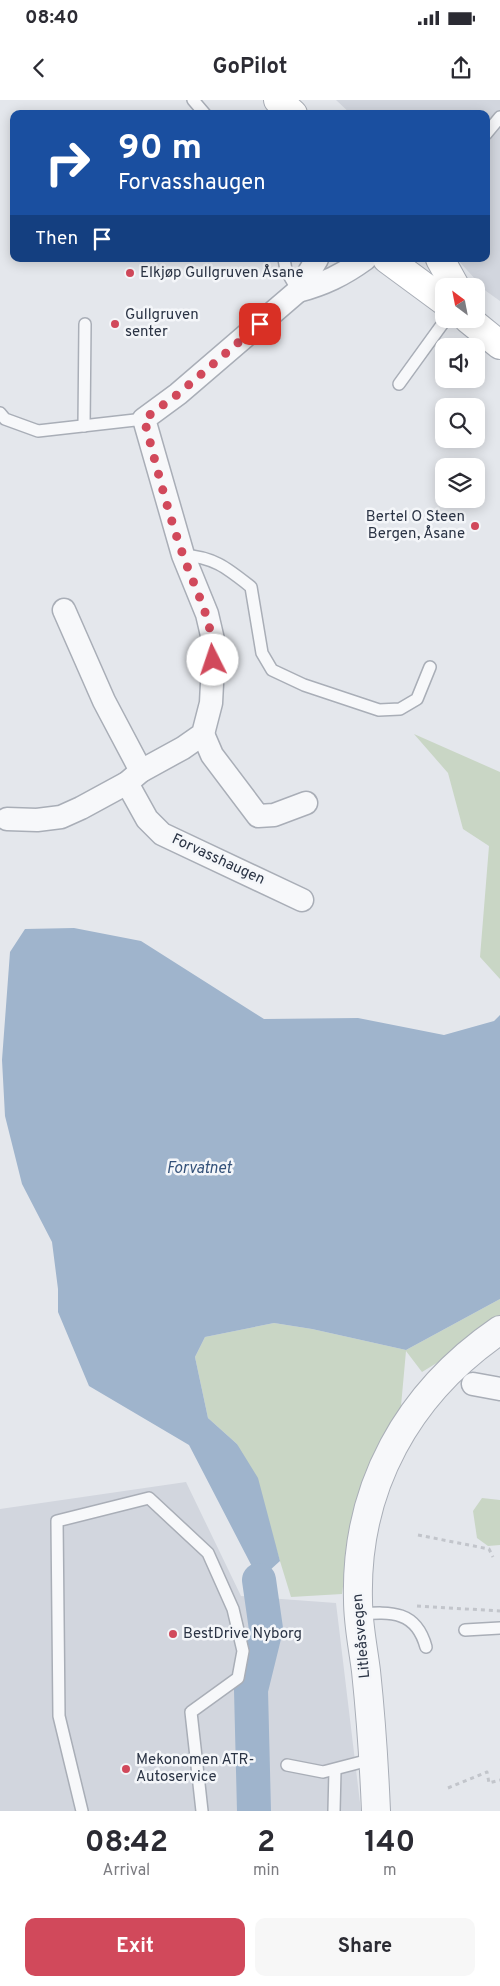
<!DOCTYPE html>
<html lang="en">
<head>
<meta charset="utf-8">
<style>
  :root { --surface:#fff; --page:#f7f7f7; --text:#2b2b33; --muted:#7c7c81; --accent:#d1495b }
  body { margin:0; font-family:Overpass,sans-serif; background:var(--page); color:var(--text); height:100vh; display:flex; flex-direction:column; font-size:19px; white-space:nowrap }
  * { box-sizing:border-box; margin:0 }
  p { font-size:16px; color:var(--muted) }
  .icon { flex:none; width:28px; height:28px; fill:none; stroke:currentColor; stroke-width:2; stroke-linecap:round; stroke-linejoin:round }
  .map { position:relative; height:1711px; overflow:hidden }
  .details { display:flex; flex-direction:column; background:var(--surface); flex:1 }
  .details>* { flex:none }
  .banner { position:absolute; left:10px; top:10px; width:480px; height:152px; border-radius:10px; box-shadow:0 2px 12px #0003; background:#1a4fa0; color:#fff; overflow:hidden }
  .needle { width:32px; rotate:328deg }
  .buttons { position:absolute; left:435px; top:178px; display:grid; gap:10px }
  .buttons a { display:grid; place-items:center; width:50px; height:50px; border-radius:10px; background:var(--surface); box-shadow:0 2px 12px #0003; font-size:25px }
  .pin { position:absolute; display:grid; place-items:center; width:42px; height:42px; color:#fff; margin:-21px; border-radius:10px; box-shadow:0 2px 8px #0006 }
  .me { position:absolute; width:55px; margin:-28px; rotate:356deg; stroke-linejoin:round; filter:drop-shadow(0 0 4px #0008) }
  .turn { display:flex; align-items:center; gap:18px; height:105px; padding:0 25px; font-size:22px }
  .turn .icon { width:65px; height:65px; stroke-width:2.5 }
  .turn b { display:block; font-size:35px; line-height:42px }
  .then { display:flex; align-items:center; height:48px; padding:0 25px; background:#0003; gap:10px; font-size:19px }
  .eta { display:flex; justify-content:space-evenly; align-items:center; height:85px; text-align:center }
  .eta b { font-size:30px; font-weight:700; line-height:35px }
  .primary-button { display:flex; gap:10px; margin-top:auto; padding:10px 25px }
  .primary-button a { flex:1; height:58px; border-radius:10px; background:var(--accent); color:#fff; font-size:20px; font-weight:700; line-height:58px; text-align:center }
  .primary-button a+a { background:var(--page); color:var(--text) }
  .status { display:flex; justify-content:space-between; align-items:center; height:35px; padding:0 25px; background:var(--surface); direction:ltr }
  .status svg { height:14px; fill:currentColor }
  header { display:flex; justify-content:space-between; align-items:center; height:65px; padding:0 25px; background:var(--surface); font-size:22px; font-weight:700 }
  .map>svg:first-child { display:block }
</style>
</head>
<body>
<div class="status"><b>08:40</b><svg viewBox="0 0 49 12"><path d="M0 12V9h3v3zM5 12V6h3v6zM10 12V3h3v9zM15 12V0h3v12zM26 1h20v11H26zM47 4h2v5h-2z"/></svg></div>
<header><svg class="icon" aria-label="back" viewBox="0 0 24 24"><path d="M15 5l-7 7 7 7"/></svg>GoPilot<svg class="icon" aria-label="share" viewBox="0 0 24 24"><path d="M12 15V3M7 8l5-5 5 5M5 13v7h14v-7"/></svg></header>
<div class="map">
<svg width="500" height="1711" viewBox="0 0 500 1711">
  <rect width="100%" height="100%" fill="#e4e7ec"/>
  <g fill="#d2d6de">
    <path d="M336,0H500V201L486,191L457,159H486V14H351Z"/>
    <path d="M186,1382L241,1496L336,1503L361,1711H0V1409Z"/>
  </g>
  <g fill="#c9d6c5">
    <path d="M414,634L500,672V879L480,857L489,746L463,729L448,673Z"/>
    <path d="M500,1199V1218L445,1258L422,1272L406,1251L401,1306L389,1333L366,1372L350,1434L342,1494L291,1497L272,1435L237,1344L208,1318L195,1257L205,1237L274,1223L312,1229L406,1250Z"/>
    <path d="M482,1398L500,1400V1445L488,1446L477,1438L473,1411Z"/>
  </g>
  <path fill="#9fb4cc" d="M74,828L141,841L264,919L358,918L444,935L494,921L500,915V1199L406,1250L312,1229L274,1223L205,1237L195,1257L208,1318L237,1344L258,1378L280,1461L259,1480L189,1345L89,1286L58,1212V1189L52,1142L22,1084L5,1016L2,960L10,852L25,829Z"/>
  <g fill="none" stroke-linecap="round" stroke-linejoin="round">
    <path stroke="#9fb4cc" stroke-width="34" d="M254,1711L251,1590L266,1529L259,1480"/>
    <g stroke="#a9aeb7" stroke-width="14">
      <g id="service">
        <path d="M193,0L205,14"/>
        <path d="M486,34L500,17"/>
        <path d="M284,159L286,170L298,191"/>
        <path d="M399,284L446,219"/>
        <path d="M0,313L5,319L38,331L144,319"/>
        <path d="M84,326L85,224"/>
        <path d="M183,455C214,457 227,468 251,487L262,553L272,570L304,585L379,610L400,609L417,599L430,567"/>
        <path d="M358,1514C391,1512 416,1510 426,1547"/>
        <path d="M465,1530L500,1528"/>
        <path d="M287,1665L323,1672L373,1659"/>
        <path d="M82,1711L59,1616L57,1421L149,1398L208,1453L233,1509L243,1551L238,1578L191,1612L202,1711"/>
        <path d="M334,1711L335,1670"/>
      </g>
    </g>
    <g stroke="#a9aeb7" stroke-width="25">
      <g id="minor">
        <path d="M298,191C324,184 343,175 365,159"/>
        <path d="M64,510L104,601L141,671"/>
        <path d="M203,634L212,655L258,716L274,715L306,703"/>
        <path d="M127,683L147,719L162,734L302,800"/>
        <path d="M7,719L37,720L61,717L81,708L127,683L141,671L183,648L203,634L211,603L214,544L207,514L183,455L144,319L178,294L298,191L317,159"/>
        <path d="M473,1284L500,1289"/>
      </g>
    </g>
    <g stroke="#a9aeb7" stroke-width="30">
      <path id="tertiary" d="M376,1711C374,1664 371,1618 366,1571C363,1547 358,1524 358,1500C355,1387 408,1293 500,1230"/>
    </g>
    <g stroke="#a9aeb7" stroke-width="30">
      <g id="secondary">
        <path d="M278,0L293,14"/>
        <path d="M387,159L444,201"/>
        <path d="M440,159L455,186"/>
        <path d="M468,219L500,245"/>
      </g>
    </g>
    <g stroke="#c2c5cb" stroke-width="3" stroke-dasharray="4 4" stroke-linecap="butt">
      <path d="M418,1435L489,1449L493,1457"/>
      <path d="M417,1506L500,1511"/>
      <path d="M448,1688L487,1672L489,1683L500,1680"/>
    </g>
    <use href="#service" stroke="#f7f8fa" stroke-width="11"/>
    <use href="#minor" stroke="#f7f8fa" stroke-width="22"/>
    <use href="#tertiary" stroke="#f7f8fa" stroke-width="28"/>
    <use href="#secondary" stroke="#fff" stroke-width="28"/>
  </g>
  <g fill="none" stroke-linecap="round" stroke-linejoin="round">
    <path stroke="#d1495b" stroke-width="9" stroke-dasharray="0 16.2" d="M213,560C214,521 195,490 183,455C167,410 156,364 144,319L178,294L260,224"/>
  </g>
  <g fill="#d1495b" stroke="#f4f6f9" stroke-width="2">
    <circle cx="130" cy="173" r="5"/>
    <circle cx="115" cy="224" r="5"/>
    <circle cx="475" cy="426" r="5"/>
    <circle cx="173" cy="1534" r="5"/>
    <circle cx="126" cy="1669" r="5"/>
  </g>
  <g text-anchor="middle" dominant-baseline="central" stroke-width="5" stroke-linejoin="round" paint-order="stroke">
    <g font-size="15" fill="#2b3445" stroke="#f4f6f9" text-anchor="start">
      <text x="140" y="173">Elkjøp Gullgruven Åsane</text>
      <text x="125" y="215">Gullgruven<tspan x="125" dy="17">senter</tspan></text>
      <text x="465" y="417" text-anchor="end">Bertel O Steen<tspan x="465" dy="17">Bergen, Åsane</tspan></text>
      <text x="183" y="1534">BestDrive Nyborg</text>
      <text x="136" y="1660">Mekonomen ATR-<tspan x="136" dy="17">Autoservice</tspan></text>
    </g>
    <g font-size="15" fill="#2b3445" stroke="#f4f6f9">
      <text transform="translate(218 760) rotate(25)">Forvasshaugen</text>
      <text transform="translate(362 1536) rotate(-95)">Litleåsvegen</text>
    </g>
    <g font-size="16" font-style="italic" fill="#34527a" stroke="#f4f6f9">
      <text x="199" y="1069">Forvatnet</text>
    </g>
  </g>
</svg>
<div class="buttons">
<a><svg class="needle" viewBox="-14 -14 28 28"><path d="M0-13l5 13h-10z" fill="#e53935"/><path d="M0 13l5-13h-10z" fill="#7c7c81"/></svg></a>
<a><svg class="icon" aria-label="sound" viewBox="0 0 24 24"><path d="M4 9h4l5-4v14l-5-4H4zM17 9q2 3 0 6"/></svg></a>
<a><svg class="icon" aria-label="search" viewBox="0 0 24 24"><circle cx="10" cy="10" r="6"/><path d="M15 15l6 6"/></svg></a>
<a><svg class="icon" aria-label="layers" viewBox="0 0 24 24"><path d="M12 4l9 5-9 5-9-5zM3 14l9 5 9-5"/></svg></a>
</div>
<div class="pin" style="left:260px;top:224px;background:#d93025"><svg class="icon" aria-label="arrive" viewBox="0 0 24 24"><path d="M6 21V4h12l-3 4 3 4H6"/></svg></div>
<svg class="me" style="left:213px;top:560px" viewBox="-20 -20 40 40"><circle r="19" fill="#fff"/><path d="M0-13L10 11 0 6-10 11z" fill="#d1495b"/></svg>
<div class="banner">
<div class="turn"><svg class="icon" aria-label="right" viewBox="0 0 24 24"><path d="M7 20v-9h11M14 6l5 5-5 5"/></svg><div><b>90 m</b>Forvasshaugen</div></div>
<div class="then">Then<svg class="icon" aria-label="arrive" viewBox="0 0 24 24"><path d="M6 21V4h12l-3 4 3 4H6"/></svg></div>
</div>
</div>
<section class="details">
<div class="eta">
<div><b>08:42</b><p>Arrival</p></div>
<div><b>2</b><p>min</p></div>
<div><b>140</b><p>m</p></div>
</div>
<div class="primary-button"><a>Exit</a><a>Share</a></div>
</section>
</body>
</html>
